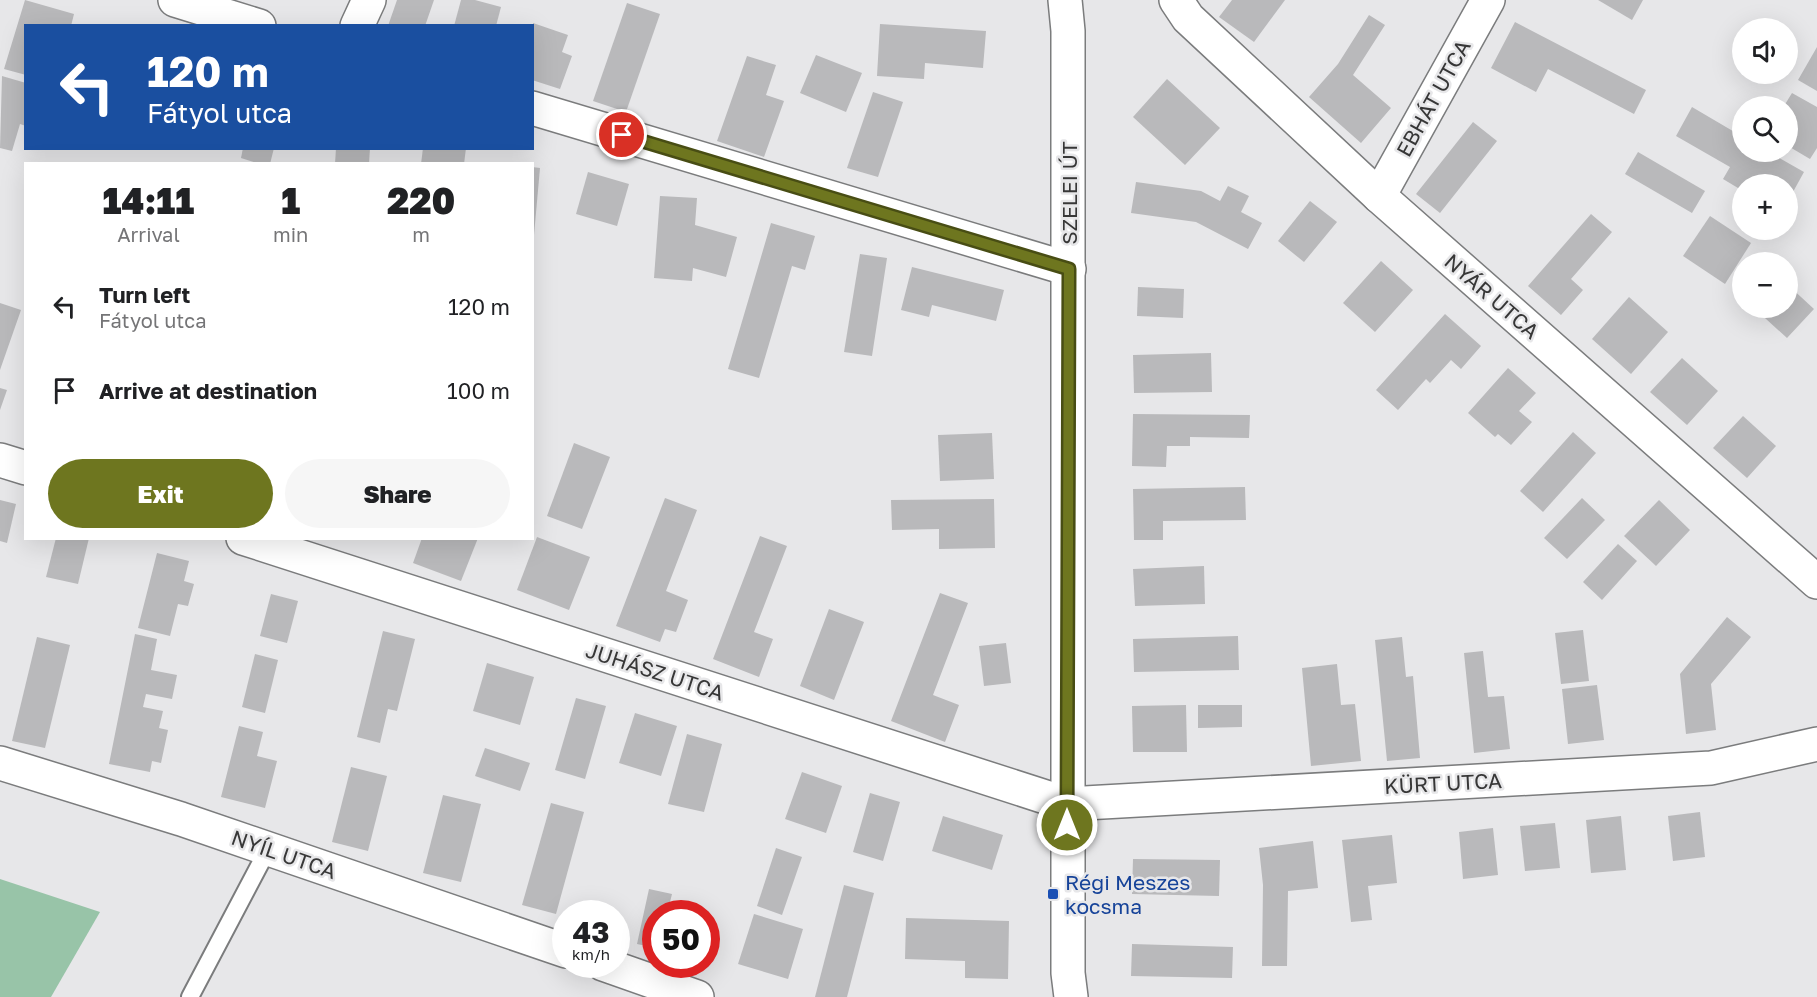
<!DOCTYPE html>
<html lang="en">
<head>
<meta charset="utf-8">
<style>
  :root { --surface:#fff; --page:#f6f6f6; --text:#202124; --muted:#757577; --accent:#6e761f }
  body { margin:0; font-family:"Golos Text",sans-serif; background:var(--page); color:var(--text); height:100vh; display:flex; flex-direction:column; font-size:22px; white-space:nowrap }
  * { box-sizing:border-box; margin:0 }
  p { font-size:20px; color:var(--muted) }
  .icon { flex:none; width:33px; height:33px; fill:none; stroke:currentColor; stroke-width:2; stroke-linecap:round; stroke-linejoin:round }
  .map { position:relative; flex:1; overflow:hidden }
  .details { position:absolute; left:24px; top:162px; width:510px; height:378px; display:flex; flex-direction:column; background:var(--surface); border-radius:0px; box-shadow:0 6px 24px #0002 }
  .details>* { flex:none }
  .banner { position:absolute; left:24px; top:24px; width:510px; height:126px; border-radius:0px; box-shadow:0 6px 24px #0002; background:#1a4fa0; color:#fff; overflow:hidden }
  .controls { position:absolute; left:1732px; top:18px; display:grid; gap:12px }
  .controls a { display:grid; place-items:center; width:66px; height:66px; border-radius:50%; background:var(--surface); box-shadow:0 6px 24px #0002; font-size:30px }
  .speed { position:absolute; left:552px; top:900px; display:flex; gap:12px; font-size:30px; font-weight:700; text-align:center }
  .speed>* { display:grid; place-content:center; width:78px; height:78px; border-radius:50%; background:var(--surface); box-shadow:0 6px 24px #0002; line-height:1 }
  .speed small { font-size:15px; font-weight:400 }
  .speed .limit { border:9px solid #d22; background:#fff; color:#111 }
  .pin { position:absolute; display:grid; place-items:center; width:51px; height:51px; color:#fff; margin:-26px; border:3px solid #fff; border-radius:50%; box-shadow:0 2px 6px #0007 }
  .me { position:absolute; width:66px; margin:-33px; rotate:0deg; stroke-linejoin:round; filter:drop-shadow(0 0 4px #0008) }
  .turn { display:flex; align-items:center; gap:21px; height:126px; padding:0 24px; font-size:27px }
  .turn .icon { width:78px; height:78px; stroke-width:2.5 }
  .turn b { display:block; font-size:42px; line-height:51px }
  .eta { display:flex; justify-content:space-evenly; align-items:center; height:102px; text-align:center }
  .eta b { font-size:36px; font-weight:800; line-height:42px }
  .action { display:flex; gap:12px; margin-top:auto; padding:12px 24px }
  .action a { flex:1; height:69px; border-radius:36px; background:var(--accent); color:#fff; font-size:24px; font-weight:800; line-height:69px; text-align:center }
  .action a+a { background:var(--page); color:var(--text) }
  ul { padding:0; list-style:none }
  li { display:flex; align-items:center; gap:18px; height:84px; padding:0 24px }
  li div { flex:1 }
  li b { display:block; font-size:22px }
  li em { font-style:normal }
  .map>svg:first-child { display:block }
</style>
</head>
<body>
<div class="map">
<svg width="1817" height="997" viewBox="0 0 1817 997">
  <rect width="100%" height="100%" fill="#e7e7e9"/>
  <path fill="#98c4a8" d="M0,879L100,912L51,997H0Z"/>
  <g fill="#b9b9bb">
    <path d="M25,0L74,14L71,26H26V75L4,69Z"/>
    <path d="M397,0H434L425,26H388Z"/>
    <path d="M461,0H475L501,7L496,26H454Z"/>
    <path d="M1232,0H1285L1254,42L1219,17Z"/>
    <path d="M1598,0H1643L1632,20Z"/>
    <path d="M627,3L660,14L626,112L593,101Z"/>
    <path d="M1369,15L1385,25L1353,75L1391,108L1361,143L1309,97L1338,64Z"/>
    <path d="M1515,22L1646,90L1634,114L1548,69L1536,92L1491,68Z"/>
    <path d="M533,23L568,35L562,52L572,56L560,89L532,80Z"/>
    <path d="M880,24L986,31L983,68L925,63L924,79L877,76Z"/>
    <path d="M1817,47V91L1798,80Z"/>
    <path d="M816,55L862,73L846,112L800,93Z"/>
    <path d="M747,56L776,65L766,95L784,101L764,157L717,141Z"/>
    <path d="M2,76L26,83V126L20,124L12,151L0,148Z"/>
    <path d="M1167,79L1220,128L1185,165L1133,117Z"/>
    <path d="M873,92L903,102L878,177L847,168Z"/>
    <path d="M1792,93L1817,107V148L1810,159L1788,146V106H1784Z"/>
    <path d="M1692,107L1743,137V152H1769L1804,172L1788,201V184H1743V191L1723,179L1730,167L1676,136Z"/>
    <path d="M1473,122L1497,141L1440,213L1416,194Z"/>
    <path d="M243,148H274L270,164H260L241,158Z"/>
    <path d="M336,148H370L369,164H335Z"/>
    <path d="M423,148H466L464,164H421Z"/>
    <path d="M1638,152L1705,191L1692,213L1625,174Z"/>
    <path d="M532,167L540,168L534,235H532Z"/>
    <path d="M588,172L629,184L617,226L576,214Z"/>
    <path d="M1136,182L1201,191L1220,201L1228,186L1249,196L1241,212L1262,223L1248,249L1196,222L1131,213Z"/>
    <path d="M660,196L697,198L695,225L737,237L726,277L693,268L692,281L654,278Z"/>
    <path d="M1310,201L1337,222L1304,262L1278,241Z"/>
    <path d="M1591,214L1612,232L1571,279L1583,290L1561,315L1528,286Z"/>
    <path d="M1710,216L1751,243L1725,284L1683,256Z"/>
    <path d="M771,223L815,236L805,270L792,266L759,378L728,369Z"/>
    <path d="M860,254L887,258L872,356L844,352Z"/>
    <path d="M1381,261L1413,290L1375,332L1343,303Z"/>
    <path d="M912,267L1004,290L996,321L932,305L929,317L901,310Z"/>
    <path d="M1788,285L1814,309L1787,338L1754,308H1788Z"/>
    <path d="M1138,287L1184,289L1183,318L1137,316Z"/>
    <path d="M1629,297L1668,332L1631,374L1592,339Z"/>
    <path d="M0,303L21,310L0,370Z"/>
    <path d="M1445,314L1481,346L1461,369L1451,360L1430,383L1426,379L1398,410L1376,390Z"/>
    <path d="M1211,353L1212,392L1134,393L1133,355Z"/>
    <path d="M1682,358L1718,391L1687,425L1650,392Z"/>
    <path d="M1508,368L1536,393L1519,411L1532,422L1511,445L1498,434L1495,437L1468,413Z"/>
    <path d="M0,388L7,390L0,410Z"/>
    <path d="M1133,414L1250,415L1249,438L1190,437V446H1167L1166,467L1132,466Z"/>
    <path d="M1743,416L1776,446L1747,478L1713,448Z"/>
    <path d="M1573,432L1596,453L1543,512L1520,491Z"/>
    <path d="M992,433L994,479L940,481L938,435Z"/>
    <path d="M574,443L610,457L582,529L547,516Z"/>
    <path d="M1245,487L1246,520L1163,521V540H1134L1133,489Z"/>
    <path d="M665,498L697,510L666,591L688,600L676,632L665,629L660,642L616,626Z"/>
    <path d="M1582,498L1605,520L1567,559L1544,538Z"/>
    <path d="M994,499L995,548L939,549V529L892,530L891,500Z"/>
    <path d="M0,500L16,504L7,543L0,541Z"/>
    <path d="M1659,500L1690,530L1656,566L1624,536Z"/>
    <path d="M760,536L787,546L754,632L773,639L759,677L713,659Z"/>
    <path d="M537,537L590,557L569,610L517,590Z"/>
    <path d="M56,538H89L78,584L46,577Z"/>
    <path d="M422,538H478L461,581L413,563Z"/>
    <path d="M1618,544L1637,561L1602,600L1583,582Z"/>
    <path d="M157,553L189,561L184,581L194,584L188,606L178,604L170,636L138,628Z"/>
    <path d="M1204,566L1205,604L1135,606L1133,569Z"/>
    <path d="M940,593L968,603L933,695L959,705L945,742L891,721Z"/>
    <path d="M271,594L298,601L287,643L260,636Z"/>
    <path d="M829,609L864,622L834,700L800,686Z"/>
    <path d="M1727,617L1751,637L1711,684L1716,730L1686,734L1680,674Z"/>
    <path d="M1583,630L1589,681L1561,684L1555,633Z"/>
    <path d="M383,631L415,639L397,711L388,709L380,743L357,737Z"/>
    <path d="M135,634L157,639L151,670L177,675L172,699L146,694L143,707L163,711L159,728L168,730L161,763L152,761L150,772L109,764Z"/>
    <path d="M1238,636L1239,670L1134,672L1133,639Z"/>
    <path d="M37,637L70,645L45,748L12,741Z"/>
    <path d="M1402,637L1406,677L1413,676L1420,758L1387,761L1375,640Z"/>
    <path d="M1006,643L1011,683L984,686L979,646Z"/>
    <path d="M1483,651L1488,697L1504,696L1510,749L1474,753L1464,653Z"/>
    <path d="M255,654L278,660L265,713L242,707Z"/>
    <path d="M487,663L534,677L520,725L473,711Z"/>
    <path d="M1337,664L1341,705L1355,704L1361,761L1311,766L1302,668Z"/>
    <path d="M1597,685L1604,740L1568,744L1562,689Z"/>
    <path d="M576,698L606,706L585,779L555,770Z"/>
    <path d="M1186,705L1187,752H1133L1132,706Z"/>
    <path d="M1198,705H1242V727L1198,728Z"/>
    <path d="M635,713L677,726L661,776L619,763Z"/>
    <path d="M239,726L263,732L257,756L277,761L265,808L221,797Z"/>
    <path d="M687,734L722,744L704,812L668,804Z"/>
    <path d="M485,748L530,763L520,791L475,776Z"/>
    <path d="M351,767L387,776L368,851L332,842Z"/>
    <path d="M802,772L842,786L826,833L785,819Z"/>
    <path d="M870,793L900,802L883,861L853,852Z"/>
    <path d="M443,795L481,804L461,882L423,873Z"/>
    <path d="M551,803L584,812L556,914L522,905Z"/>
    <path d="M1700,812L1705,857L1673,861L1668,816Z"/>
    <path d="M943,816L1003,835L992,870L932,851Z"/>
    <path d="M1621,816L1626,870L1591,873L1586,820Z"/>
    <path d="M1555,823L1560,868L1525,871L1520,826Z"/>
    <path d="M1493,828L1498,875L1463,879L1459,832Z"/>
    <path d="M1392,835L1397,883L1368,886L1372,920L1351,922L1342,840Z"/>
    <path d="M1313,841L1318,888L1288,891L1287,966H1262L1263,885L1259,848Z"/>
    <path d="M776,848L802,857L782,915L757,906Z"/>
    <path d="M1133,859L1220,860L1219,896L1132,894Z"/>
    <path d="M844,885L874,893L847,997H815Z"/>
    <path d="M649,889L672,894L667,914H656V948L637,944Z"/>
    <path d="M754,914L803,929L788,979L738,964Z"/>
    <path d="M906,918L1009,921L1008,979L965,978V961L905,959Z"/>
    <path d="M1132,944L1233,947L1232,978L1131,976Z"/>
  </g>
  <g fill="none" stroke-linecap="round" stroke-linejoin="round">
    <g stroke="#7b7c7d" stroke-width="20">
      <path id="lane" d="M190,997L268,849"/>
    </g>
    <g stroke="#7b7c7d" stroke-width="36">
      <g id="street">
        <path d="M175,0L259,26"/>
        <path d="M1176,0L1188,18L1379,196L1817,582"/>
        <path d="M357,26L369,0"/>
        <path d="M532,108L1069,269"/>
        <path d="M1379,196L1488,0"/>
        <path d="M0,460L26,468"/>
        <path d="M243,538L1067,804L1711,768L1817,744"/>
        <path d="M0,763L181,819L566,951"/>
        <path d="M603,964L697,997"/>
      </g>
    </g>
    <g stroke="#7b7c7d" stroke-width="36">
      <path id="secondary" d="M1065,0L1068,31V973L1071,997"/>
    </g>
    <use href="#lane" stroke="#fff" stroke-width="16"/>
    <use href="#street" stroke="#fff" stroke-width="33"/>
    <use href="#secondary" stroke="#fff" stroke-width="33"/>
  </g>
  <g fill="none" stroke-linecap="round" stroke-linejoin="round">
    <g stroke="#484d14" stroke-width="15">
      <path id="route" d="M622,135L1069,269L1067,825"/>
    </g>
    <use href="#route" stroke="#6e761f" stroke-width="10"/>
  </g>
  <rect fill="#1a4fb4" stroke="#e7e7e9" stroke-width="2" x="1047" y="888" width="12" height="12" rx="3"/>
  <g text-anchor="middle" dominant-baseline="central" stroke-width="5" stroke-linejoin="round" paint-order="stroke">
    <g font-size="21" fill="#373737" stroke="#e7e7e9">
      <text transform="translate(1433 98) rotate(-61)">EBHÁT UTCA</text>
      <text transform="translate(1069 193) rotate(-90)">SZELEI ÚT</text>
      <text transform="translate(1492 296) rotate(41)">NYÁR UTCA</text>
      <text transform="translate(655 671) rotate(18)">JUHÁSZ UTCA</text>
      <text transform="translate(1443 783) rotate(-3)">KÜRT UTCA</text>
      <text transform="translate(284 854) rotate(19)">NYÍL UTCA</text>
    </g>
    <g font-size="21" fill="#164399" stroke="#e7e7e9" text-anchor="start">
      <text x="1065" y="882">Régi Meszes<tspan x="1065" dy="24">kocsma</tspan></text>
    </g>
  </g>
</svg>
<div class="controls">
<a><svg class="icon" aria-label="sound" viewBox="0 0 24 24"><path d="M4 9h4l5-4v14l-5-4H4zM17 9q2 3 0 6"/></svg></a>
<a><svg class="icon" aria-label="search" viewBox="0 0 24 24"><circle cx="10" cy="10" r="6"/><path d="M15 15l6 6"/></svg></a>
<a>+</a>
<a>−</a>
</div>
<div class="speed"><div>43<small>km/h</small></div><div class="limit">50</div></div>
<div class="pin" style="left:622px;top:135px;background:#d93025"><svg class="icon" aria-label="arrive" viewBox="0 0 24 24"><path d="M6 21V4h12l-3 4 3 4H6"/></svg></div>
<svg class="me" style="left:1067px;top:825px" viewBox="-20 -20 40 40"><circle r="17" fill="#6e761f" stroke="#fff" stroke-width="3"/><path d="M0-11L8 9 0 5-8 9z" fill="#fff"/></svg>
<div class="banner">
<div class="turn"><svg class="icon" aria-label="left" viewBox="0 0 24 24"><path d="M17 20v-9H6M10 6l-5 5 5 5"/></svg><div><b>120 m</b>Fátyol utca</div></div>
</div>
<section class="details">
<div class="eta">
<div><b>14:11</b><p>Arrival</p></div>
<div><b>1</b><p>min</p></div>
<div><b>220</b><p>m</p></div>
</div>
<ul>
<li><svg class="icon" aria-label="left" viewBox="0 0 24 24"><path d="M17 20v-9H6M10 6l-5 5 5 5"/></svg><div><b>Turn left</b><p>Fátyol utca</p></div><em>120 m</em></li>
<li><svg class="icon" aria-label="arrive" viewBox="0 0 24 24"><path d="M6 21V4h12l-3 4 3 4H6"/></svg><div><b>Arrive at destination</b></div><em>100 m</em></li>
</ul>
<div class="action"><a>Exit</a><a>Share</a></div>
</section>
</div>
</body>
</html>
